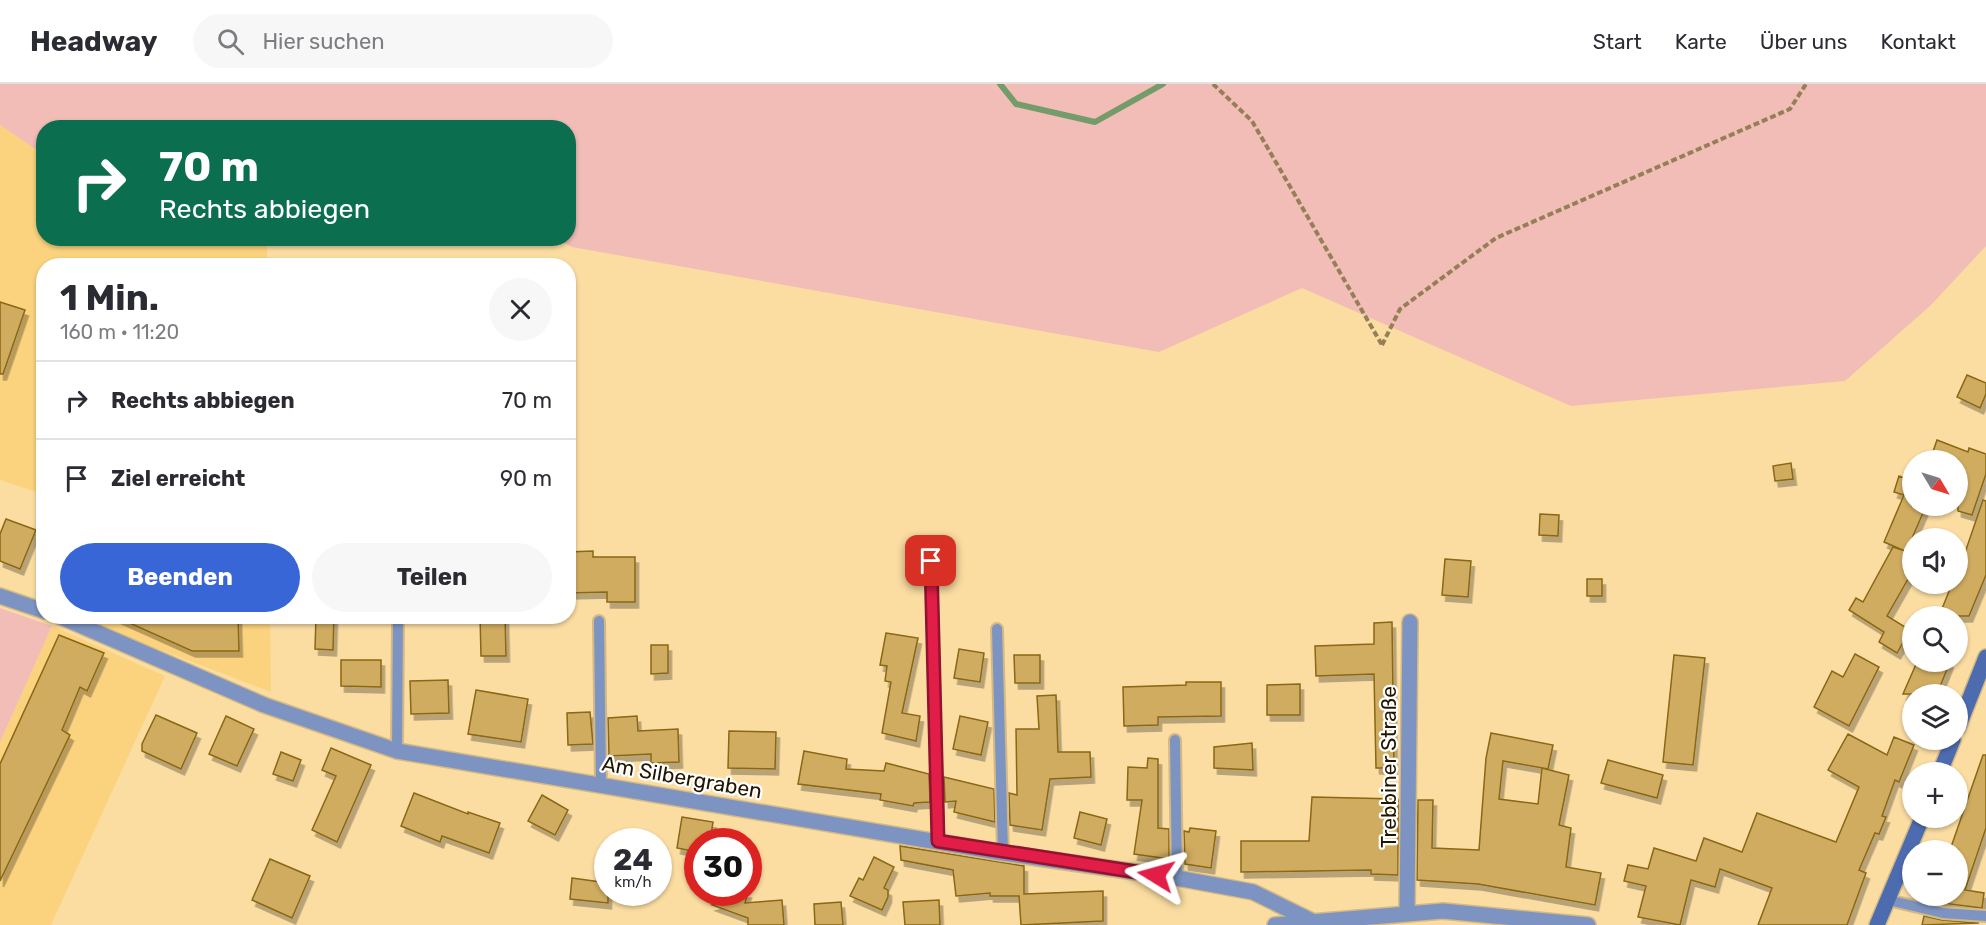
<!DOCTYPE html>
<html lang="de">
<head>
<meta charset="utf-8">
<style>
  :root { --surface:#fff; --page:#f7f7f7; --text:#2b2b33; --muted:#7c7c81; --line:#e1e1e2; --accent:#3866d6 }
  body { margin:0; font-family:Rubik,sans-serif; background:var(--page); color:var(--text); height:100vh; display:flex; flex-direction:column; font-size:22px; white-space:nowrap }
  * { box-sizing:border-box; margin:0 }
  p { font-size:20px; color:var(--muted) }
  .icon { flex:none; width:33px; height:33px; fill:none; stroke:currentColor; stroke-width:2; stroke-linecap:round; stroke-linejoin:round }
  .map { position:relative; flex:1; overflow:hidden }
  .details { position:absolute; left:36px; top:174px; width:540px; height:366px; display:flex; flex-direction:column; background:var(--surface); border-radius:24px; box-shadow:0 2px 4px #0004 }
  .details>* { flex:none }
  .top-card { position:absolute; left:36px; top:36px; width:540px; height:126px; border-radius:24px; box-shadow:0 2px 4px #0004; background:#0b6e4f; color:#fff; overflow:hidden }
  .needle { width:39px; rotate:128deg }
  .buttons { position:absolute; left:1902px; top:366px; display:grid; gap:12px }
  .buttons a { display:grid; place-items:center; width:66px; height:66px; border-radius:50%; background:var(--surface); box-shadow:0 2px 4px #0004; font-size:30px }
  .speed { position:absolute; left:594px; top:744px; display:flex; gap:12px; font-size:30px; font-weight:700; text-align:center }
  .speed>* { display:grid; place-content:center; width:78px; height:78px; border-radius:50%; background:var(--surface); box-shadow:0 2px 4px #0004; line-height:1 }
  .speed small { font-size:15px; font-weight:400 }
  .speed .limit { border:9px solid #d22; background:#fff; color:#111 }
  .pin { position:absolute; display:grid; place-items:center; width:51px; height:51px; color:#fff; margin:-26px; border-radius:12px; box-shadow:0 3px 9px #0006 }
  .me { position:absolute; width:66px; margin:-33px; rotate:278deg; stroke-linejoin:round; filter:drop-shadow(0 0 4px #0008) }
  .turn { display:flex; align-items:center; gap:21px; height:126px; padding:0 24px; font-size:27px }
  .turn .icon { width:78px; height:78px; stroke-width:2.5 }
  .turn b { display:block; font-size:42px; line-height:51px }
  .round { display:grid; place-items:center; flex:none; width:63px; height:63px; border-radius:32px; background:var(--page) }
  .head { display:flex; align-items:center; justify-content:space-between; height:102px; padding:0 24px }
  h1 { font-size:36px; font-weight:700; line-height:45px }
  .action { display:flex; gap:12px; margin-top:auto; padding:12px 24px }
  .action a { flex:1; height:69px; border-radius:36px; background:var(--accent); color:#fff; font-size:24px; font-weight:700; line-height:69px; text-align:center }
  .action a+a { background:var(--page); color:var(--text) }
  ul { padding:0; list-style:none }
  li { display:flex; align-items:center; gap:18px; height:78px; padding:0 24px; border-top:2px solid var(--line) }
  li div { flex:1 }
  li b { display:block; font-size:22px }
  li em { font-style:normal }
  header { display:flex; align-items:center; gap:36px; box-sizing:border-box; height:84px; padding:0 30px; background:var(--surface); border-bottom:2px solid var(--line) }
  header strong { font-size:28px }
  nav { display:flex; gap:33px; margin-inline-start:auto; font-size:21px }
  .search { width:420px; height:54px; background:var(--page); display:flex; align-items:center; gap:15px; box-sizing:border-box; padding:0 21px; border-radius:33px; color:var(--muted); font-size:22px }
  .map>svg:first-child { display:block }
</style>
</head>
<body>
<header>
<strong>Headway</strong>
<div class="search"><svg class="icon" aria-label="search" viewBox="0 0 24 24"><circle cx="10" cy="10" r="6"/><path d="M15 15l6 6"/></svg>Hier suchen</div>
<nav><a>Start</a><a>Karte</a><a>Über uns</a><a>Kontakt</a></nav>
</header>
<div class="map">
<svg width="1986" height="841" viewBox="0 0 1986 841">
  <defs>
    <filter id="shadow"><feDropShadow dx="3.5" dy="6" stdDeviation="0" flood-color="#0004"/></filter>
  </defs>
  <rect width="100%" height="100%" fill="#fbdda2"/>
  <g fill="#fbd37e">
    <path d="M0,41L38,67H43L44,154L267,155V181L44,182L43,410L0,396Z"/>
    <path d="M74,533H270L271,608Z"/>
    <path d="M52,542L165,592L51,841H0V658Z"/>
  </g>
  <g fill="#f2bcb7">
    <path d="M0,0H1986V162L1931,221L1845,297L1571,322L1302,204L1159,268L572,163L557,155L568,154V44H44L43,67H38L0,41Z"/>
    <path d="M0,524L52,542L0,658Z"/>
  </g>
  <g fill="none" stroke-linecap="round" stroke-linejoin="round">
    <path stroke="#749b6a" stroke-width="6" d="M1000,0L1016,20L1095,38L1163,0"/>
  </g>
  <g fill="#d0ac61" stroke="#896713" stroke-width="1.5" filter="url(#shadow)">
    <path d="M0,218L25,226L3,290H0Z"/>
    <path d="M1967,291L1986,299V310L1980,324L1957,313Z"/>
    <path d="M1937,356L1968,368L1969,364L1986,370V390L1972,431L1958,427V376H1930Z"/>
    <path d="M1791,379L1793,395L1775,397L1773,382Z"/>
    <path d="M1912,390V422H1926L1906,468L1912,470V488L1887,532L1910,546L1897,569L1879,558L1884,548L1849,526L1856,514L1863,518L1893,463L1905,467L1884,458L1904,411L1894,408L1899,392L1910,396Z"/>
    <path d="M1983,416L1986,417V491L1969,532H1939L1952,500H1958V489Z"/>
    <path d="M1540,430L1559,431L1558,452L1539,451Z"/>
    <path d="M6,435L36,446L20,485L0,477V450Z"/>
    <path d="M593,467V473H635V518H607V508L568,509V468Z"/>
    <path d="M1445,475L1471,477L1468,513L1442,511Z"/>
    <rect x="1587" y="495" width="15" height="17"/>
    <path d="M114,532H238L239,567H192Z"/>
    <path d="M316,532H334L333,566L315,565Z"/>
    <path d="M480,532H505L506,572H481Z"/>
    <path d="M1392,538L1394,684H1376L1374,590L1316,592L1315,562L1374,560V539Z"/>
    <path d="M886,549L918,554L902,629L920,632L916,657L882,649L891,598L885,597L887,582L880,581Z"/>
    <path d="M59,551L104,569L87,607L80,603L62,646L70,651L0,797V680Z"/>
    <path d="M651,561H668V589L651,590Z"/>
    <path d="M959,565L984,569L980,598L954,594Z"/>
    <path d="M1855,570L1879,583L1849,642L1814,623L1832,587L1843,593Z"/>
    <path d="M1014,571H1040V599H1015Z"/>
    <path d="M1674,571L1705,574L1693,681L1663,678Z"/>
    <path d="M341,576H381V603L341,602Z"/>
    <path d="M1917,578H1950L1937,610H1903Z"/>
    <path d="M448,596L449,629L411,630L410,597Z"/>
    <path d="M1186,598H1221V632L1158,633V641L1124,642L1123,603L1186,601Z"/>
    <path d="M1300,600V631H1267V601Z"/>
    <path d="M476,606L528,615L521,658L468,650Z"/>
    <path d="M1056,611L1058,668H1090L1091,693L1050,695L1042,746L1010,741L1009,709L1017,711L1016,645H1039L1037,612Z"/>
    <path d="M590,628L593,660L568,661L567,629Z"/>
    <path d="M156,631L197,649L181,685L142,667V660Z"/>
    <path d="M226,632L254,645L237,682L209,670Z"/>
    <path d="M637,632L638,647L678,645L679,678L651,679V670L609,672L608,634Z"/>
    <path d="M960,632L988,638L981,671L953,665Z"/>
    <path d="M729,647L776,648L775,685L728,684Z"/>
    <path d="M1491,649L1553,661L1548,685L1503,677L1499,715L1538,720L1542,684L1569,691L1559,741L1571,744L1566,783L1601,789L1595,821L1478,800L1417,796L1418,716H1433L1432,764L1479,766L1486,674Z"/>
    <path d="M1848,650L1887,671L1894,653L1914,661L1899,698L1895,696L1882,732L1886,733L1879,750L1875,749L1859,786L1866,789L1847,841H1758L1772,804L1720,785L1715,803L1691,796L1680,841L1638,833L1646,802L1624,797L1628,781L1648,785L1654,764L1696,777L1704,754L1742,768L1757,729L1836,758L1859,703L1828,686Z"/>
    <path d="M1252,659L1253,686L1214,684V663Z"/>
    <path d="M331,664L371,681L337,758L312,746L336,692L322,686Z"/>
    <path d="M804,667L847,675L846,685L884,687L886,679L929,690L930,718L914,719L913,722L880,716L881,710L798,700Z"/>
    <path d="M281,668L301,676L293,697L273,690Z"/>
    <path d="M1983,671H1986V744L1965,806L1984,809L1982,824L1926,817L1928,812H1958V766H1950Z"/>
    <path d="M1148,674L1158,675V744L1169,745V775L1134,770L1142,716H1127L1128,683L1147,684Z"/>
    <path d="M1608,676L1663,691L1657,714L1601,699Z"/>
    <path d="M944,693L994,705L995,738L954,728L956,717L945,718Z"/>
    <path d="M414,709L468,730V728L500,739L489,769L442,752L440,758L401,742Z"/>
    <path d="M542,711L568,726L555,751L528,737Z"/>
    <path d="M1312,713L1398,715V791L1371,790V786L1241,788V757H1309Z"/>
    <path d="M1080,728L1107,735L1101,761L1074,754Z"/>
    <path d="M682,733L713,738L710,758H698V768L677,764Z"/>
    <path d="M1190,744L1216,747L1211,784L1185,780L1184,747L1189,748Z"/>
    <path d="M900,762L1024,782V810L1103,807V837L1021,841L1019,812H990V809L956,812L953,786L901,776Z"/>
    <path d="M874,773L894,783L884,804L888,806V813L882,826L850,812L859,794L863,796Z"/>
    <path d="M270,775L310,792L292,834L252,816Z"/>
    <path d="M572,794L608,799V819L570,815Z"/>
    <path d="M721,808H748L745,819L782,816L784,841H748V834L712,821L716,820Z"/>
    <path d="M939,816L940,841H905L903,818Z"/>
    <path d="M841,818L843,841H815L814,820Z"/>
    <path d="M1924,832L1942,836L1979,839L1922,841Z"/>
  </g>
  <g fill="none" stroke-linecap="round" stroke-linejoin="round">
    <g stroke="#d4b985" stroke-width="14">
      <g id="lane">
        <path d="M931,477L938,757"/>
        <path d="M599,537L601,700"/>
        <path d="M997,545L1003,769"/>
        <path d="M1175,656L1177,794"/>
        <path d="M397,667L398,532"/>
        <path d="M1888,816L1943,829L1986,832"/>
      </g>
    </g>
    <g stroke="#d4b985" stroke-width="18">
      <g id="street">
        <path d="M0,512L44,527"/>
        <path d="M59,532L264,621L397,667L1003,769L1177,794L1253,808L1314,838"/>
        <path d="M1407,829L1410,538"/>
        <path d="M1275,841L1443,827L1588,841"/>
      </g>
    </g>
    <g stroke="#d4b985" stroke-width="18">
      <g id="secondary">
        <path d="M1958,644L1986,573"/>
        <path d="M1940,688L1953,656"/>
        <path d="M1877,841L1922,734"/>
      </g>
    </g>
    <g stroke="#957f56" stroke-width="4" stroke-dasharray="6 3" stroke-linecap="butt">
      <path d="M1213,0L1252,37L1382,261"/>
      <path d="M1382,261L1400,225L1496,154L1790,25L1806,0"/>
    </g>
    <use href="#lane" stroke="#7d94c2" stroke-width="10"/>
    <use href="#street" stroke="#7d94c2" stroke-width="15"/>
    <use href="#secondary" stroke="#4d6cb0" stroke-width="15"/>
  </g>
  <g fill="none" stroke-linecap="round" stroke-linejoin="round">
    <g stroke="#92132f" stroke-width="15">
      <path id="route" d="M931,477L938,757L1156,791"/>
    </g>
    <use href="#route" stroke="#e11d48" stroke-width="10"/>
  </g>
  <g text-anchor="middle" dominant-baseline="central" stroke-width="4.5" stroke-linejoin="round" paint-order="stroke">
    <g font-size="21" fill="#201500" stroke="#fff">
      <text transform="translate(1388 683) rotate(-90)">Trebbiner Straße</text>
      <text transform="translate(682 693) rotate(10)">Am Silbergraben</text>
    </g>
  </g>
</svg>
<div class="buttons">
<a><svg class="needle" viewBox="-14 -14 28 28"><path d="M0-13l5 13h-10z" fill="#e53935"/><path d="M0 13l5-13h-10z" fill="#7c7c81"/></svg></a>
<a><svg class="icon" aria-label="sound" viewBox="0 0 24 24"><path d="M4 9h4l5-4v14l-5-4H4zM17 9q2 3 0 6"/></svg></a>
<a><svg class="icon" aria-label="search" viewBox="0 0 24 24"><circle cx="10" cy="10" r="6"/><path d="M15 15l6 6"/></svg></a>
<a><svg class="icon" aria-label="layers" viewBox="0 0 24 24"><path d="M12 4l9 5-9 5-9-5zM3 14l9 5 9-5"/></svg></a>
<a>+</a>
<a>−</a>
</div>
<div class="speed"><div>24<small>km/h</small></div><div class="limit">30</div></div>
<div class="pin" style="left:931px;top:477px;background:#d93025"><svg class="icon" aria-label="arrive" viewBox="0 0 24 24"><path d="M6 21V4h12l-3 4 3 4H6"/></svg></div>
<svg class="me" style="left:1156px;top:791px" viewBox="-20 -20 40 40"><path d="M0-17L14 15 0 8-14 15z" fill="#e11d48" stroke="#fff" stroke-width="4"/></svg>
<div class="top-card">
<div class="turn"><svg class="icon" aria-label="right" viewBox="0 0 24 24"><path d="M7 20v-9h11M14 6l5 5-5 5"/></svg><div><b>70 m</b>Rechts abbiegen</div></div>
</div>
<section class="details">
<div class="head"><div><h1>1 Min.</h1><p>160 m · 11:20</p></div><a class="round"><svg class="icon" aria-label="close" viewBox="0 0 24 24"><path d="M6 6l12 12M18 6L6 18"/></svg></a></div>
<ul>
<li><svg class="icon" aria-label="right" viewBox="0 0 24 24"><path d="M7 20v-9h11M14 6l5 5-5 5"/></svg><div><b>Rechts abbiegen</b></div><em>70 m</em></li>
<li><svg class="icon" aria-label="arrive" viewBox="0 0 24 24"><path d="M6 21V4h12l-3 4 3 4H6"/></svg><div><b>Ziel erreicht</b></div><em>90 m</em></li>
</ul>
<div class="action"><a>Beenden</a><a>Teilen</a></div>
</section>
</div>
</body>
</html>
